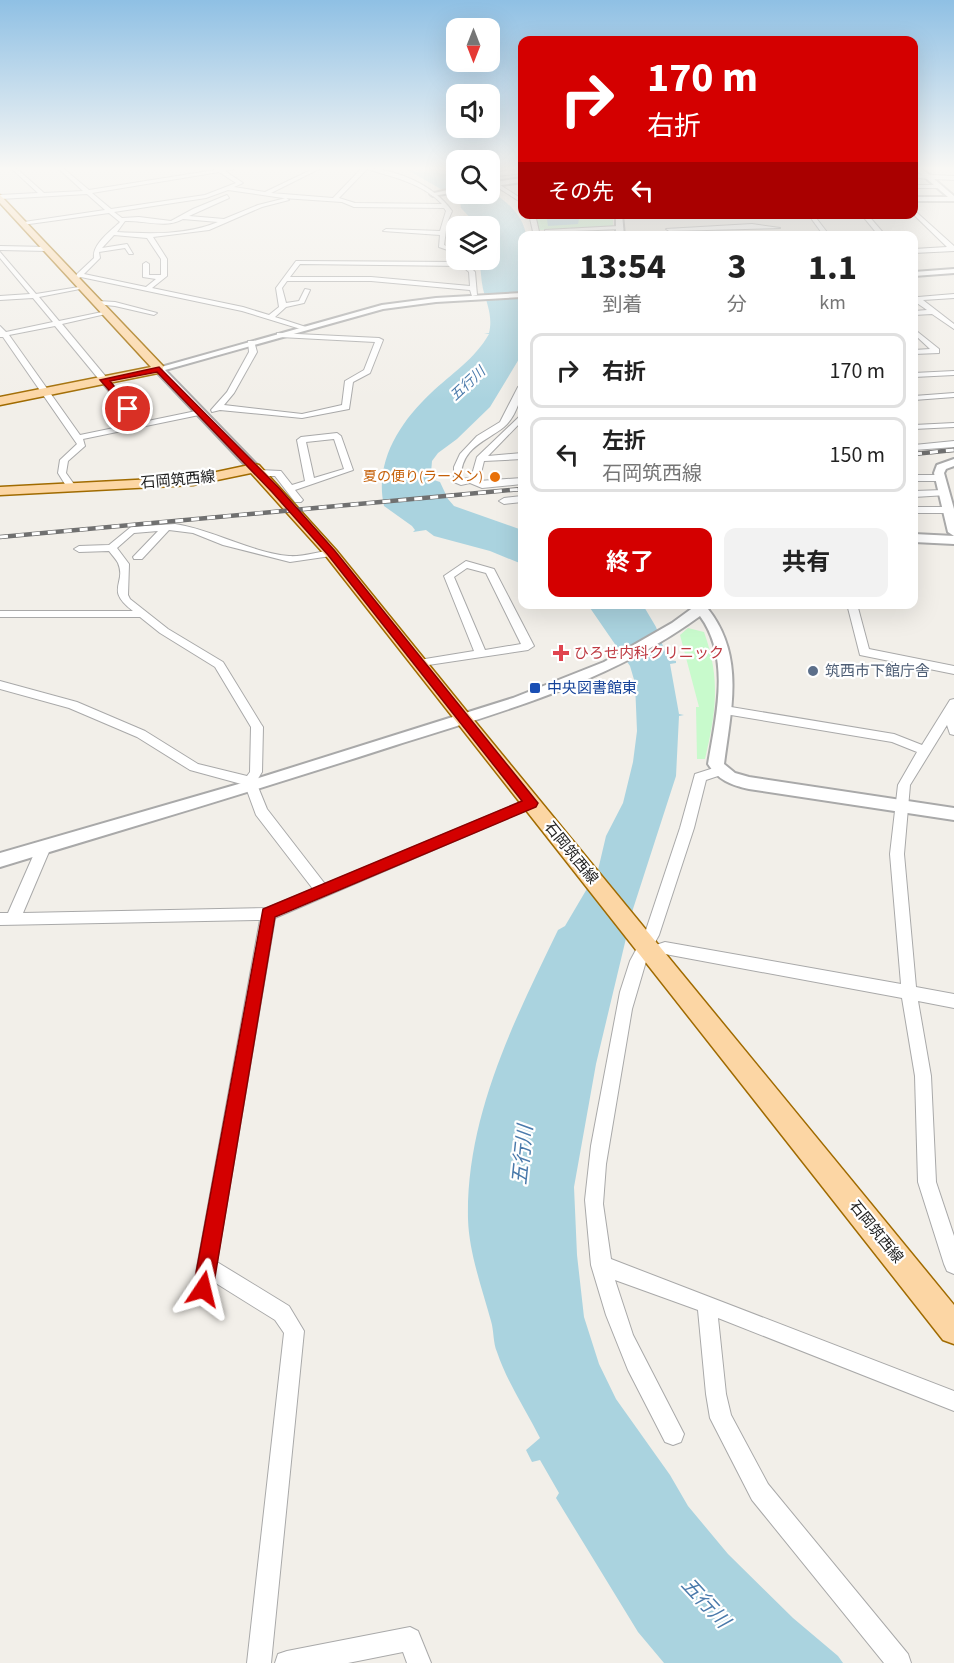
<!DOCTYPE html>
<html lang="ja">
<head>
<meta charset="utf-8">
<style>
  :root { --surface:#fff; --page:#f2f2f2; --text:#222; --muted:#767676; --line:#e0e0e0; --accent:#d40000 }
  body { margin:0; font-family:"Source Sans 3","Noto Sans JP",sans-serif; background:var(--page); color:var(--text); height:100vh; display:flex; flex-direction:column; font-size:22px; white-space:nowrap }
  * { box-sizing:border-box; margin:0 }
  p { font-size:20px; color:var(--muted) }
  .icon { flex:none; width:33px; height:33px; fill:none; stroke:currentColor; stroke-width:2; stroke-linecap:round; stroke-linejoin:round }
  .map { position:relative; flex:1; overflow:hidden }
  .panel { position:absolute; left:518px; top:231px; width:400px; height:378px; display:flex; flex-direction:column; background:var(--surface); border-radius:12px; box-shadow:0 6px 24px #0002 }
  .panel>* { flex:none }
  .guide { position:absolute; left:518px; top:36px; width:400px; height:183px; border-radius:12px; box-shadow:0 6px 24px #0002; background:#d40000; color:#fff; overflow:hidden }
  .needle { width:39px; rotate:180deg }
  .tools { position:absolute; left:446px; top:18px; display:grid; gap:12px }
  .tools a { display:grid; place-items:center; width:54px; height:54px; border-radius:12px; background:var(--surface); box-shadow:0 6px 24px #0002; font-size:30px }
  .pin { position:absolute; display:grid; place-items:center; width:51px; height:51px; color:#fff; margin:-26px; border:3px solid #fff; border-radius:50%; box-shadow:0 2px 6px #0007 }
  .me { position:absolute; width:66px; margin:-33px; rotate:10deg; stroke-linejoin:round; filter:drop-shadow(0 0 4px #0008) }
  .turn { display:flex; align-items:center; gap:21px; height:126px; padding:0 30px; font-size:27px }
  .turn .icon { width:78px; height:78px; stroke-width:2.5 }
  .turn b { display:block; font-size:42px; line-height:51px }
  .then { display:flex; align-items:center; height:57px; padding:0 30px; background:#0003; gap:12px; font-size:22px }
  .eta { display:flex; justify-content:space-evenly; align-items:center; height:102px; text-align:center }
  .eta b { font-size:36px; font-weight:700; line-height:42px }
  .cta { display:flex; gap:12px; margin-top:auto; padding:12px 30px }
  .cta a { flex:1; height:69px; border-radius:12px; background:var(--accent); color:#fff; font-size:24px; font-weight:700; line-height:69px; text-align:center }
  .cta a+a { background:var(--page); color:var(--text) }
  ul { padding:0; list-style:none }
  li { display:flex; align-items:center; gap:18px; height:75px; margin:0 12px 9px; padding:0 18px; border:3px solid var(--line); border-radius:12px }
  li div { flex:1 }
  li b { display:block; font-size:22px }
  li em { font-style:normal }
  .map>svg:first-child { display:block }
</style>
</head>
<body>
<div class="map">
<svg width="954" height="1663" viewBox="0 0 954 1663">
  <rect width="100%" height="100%" fill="#f2efe9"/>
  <g fill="#c8facc">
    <path d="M534,215H613V228L539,230Z"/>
    <path d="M688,628L704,632C721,679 716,713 705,759H697L696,707H699L680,635Z"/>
  </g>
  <g fill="#aad3df">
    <path d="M404,168L421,173L413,168H445L456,174V194H489V190H497L492,192C509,203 523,216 526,235L522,236V354L490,407L457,439L438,453L432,461L431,473L434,480L440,482L448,499L454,506L522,530V564L490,551L434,536L426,530L413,532L415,530L412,526L384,506C374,462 400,422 431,393C451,374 475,359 489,334H484L489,333C493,317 487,304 483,289C481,280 481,269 479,260H489V226H478L461,208L460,200Z"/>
    <path d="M546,214L576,215L579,219L578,224L548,226Z"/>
    <path d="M588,605H643L656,627L668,660L676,661V663L670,664L679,714L684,715L679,716L676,776L633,909L596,1064L574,1187L577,1255L584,1317L599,1364L616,1399L670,1475L688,1506L728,1554L793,1618L838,1656L843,1663H664L638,1632L556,1498L559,1493L540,1460L532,1462L526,1450L540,1438C526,1410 507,1382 497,1352C493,1343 494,1331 491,1321C482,1288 469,1253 468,1219C466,1116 514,1021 558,930L565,926L598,870L606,836L623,803L633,762L637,731L635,683L630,666Z"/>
  </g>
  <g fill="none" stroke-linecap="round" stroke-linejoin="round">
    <g stroke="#a9a9a9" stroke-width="2">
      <g id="minor">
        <path d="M11,168H16L44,193L83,191L58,168H63L89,190L215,170L214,168H237L225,171L243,183L234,187L265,192L315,168H321L271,193L333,198L362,168C395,168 434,185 452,211L447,223L444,245L456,249V253L439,247L440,235L383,231L386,229L440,231L446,211L444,208L354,207L342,202L283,198L228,190L206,198L114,212L122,218L139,217L171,221L193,209L227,195L229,198L189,216L224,219L258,205L286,198L289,200L262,207L209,230L153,237L167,259V276L152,288L243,307L269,315L279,307L276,288L296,261L461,262V260H467V264L475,272L477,295L472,296L470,290L371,281H287L282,288L286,303L299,301L305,289L310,290L304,303L286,307L275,317L306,327V329L304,330L242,311L81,277L74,280L77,274L94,258C92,244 111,231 120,222L109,213L22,225L24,222L105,210L87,194L0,199V195L38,193ZM367,169C393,177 422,183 442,204L355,203L339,198ZM219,172L236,183L205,195L111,209L92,193ZM183,219L218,222C187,235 150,234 117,232L125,221C145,220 166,229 183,219ZM114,235L147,238L161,259V275H149V264L146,262L143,264V277L156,279L146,287L84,274L100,258L99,252L125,248L129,254H133L127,244L102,248ZM300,264L462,266L469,272L470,286L371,277H290Z"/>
        <path d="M522,169V173L489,177V173Z"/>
        <path d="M914,174L954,176V180L914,178Z"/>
        <path d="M489,178L522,199V203L489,182Z"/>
        <path d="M940,185L942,188H914V185Z"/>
        <path d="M914,210L954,246V251L914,253V249L947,247L913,214Z"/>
        <path d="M529,214H535L540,236H534Z"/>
        <path d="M618,214H656L619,218L616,216Z"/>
        <path d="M808,214H813L830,236H824Z"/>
        <path d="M861,214H867L886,236H879Z"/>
        <path d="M752,224L780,228L669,231L666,229Z"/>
        <path d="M619,226L621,229L551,232L552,236H546L545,230Z"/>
        <path d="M0,246L48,247L51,249L48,251L0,250Z"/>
        <path d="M0,252L36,294L85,286V288L39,297L59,321L107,311L110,313L62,324L131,407V411H125L55,326L9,335L80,435L201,410H204V414L83,439L85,446L68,461L66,473L76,487L68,489L58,473L60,460L77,444L3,337H0V326L6,332L53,322L33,298L0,300V296L30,294L0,258Z"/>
        <path d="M954,294V298L923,300L954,324V329L932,314L914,315V311L927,310L914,301V295L918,297Z"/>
        <path d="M98,301L115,302L157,313L154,315L115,306L96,304Z"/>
        <path d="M914,329L939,349V353L914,354V350L930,349L914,334Z"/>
        <path d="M277,333L379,338L383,340L370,373L353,382L349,409L302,418L220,410L212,412L211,410L227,392L249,352L248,341H254L257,352L234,393L224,405L302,414L342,405L345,381L364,370L375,342L280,337H277Z"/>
        <path d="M954,371V375L914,377V373Z"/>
        <path d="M522,385C522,398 515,418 504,427C485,442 460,448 461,479L471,478L477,457L522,414V421L488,456L522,453V459L484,461L479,481L522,478V484L482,488L470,483L461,485L454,482V467L460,454L477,436L500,422L518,387Z"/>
        <path d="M954,393V397L914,400V396Z"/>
        <path d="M954,423V427L914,429V425Z"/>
        <path d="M337,433L341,436L353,470L295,490L303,500L301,502H295L275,476H259L255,473L259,470L281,471L292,485L305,481L297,440L301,437ZM334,439L344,469L314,478L306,442Z"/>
        <path d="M954,441V447L914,450V445Z"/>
        <path d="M914,475H940L944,478L940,481H914Z"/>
        <path d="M944,490L947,491V495L914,497V491Z"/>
        <path d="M522,496V502L504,504L499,501L504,498Z"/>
        <path d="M914,507H948L953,510L948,513H914Z"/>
        <path d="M175,524C214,530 249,552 289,556C302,557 318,552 331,550L336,553L331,556L290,562L223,545L193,533L169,530L142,559H134L133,557L158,531L134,533L117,548L129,564L128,595L130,599L168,629L223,662L261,724L263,727L262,772L256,782L267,809L325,884L526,800H536L538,803L536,806L275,918L217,1262L289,1306L304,1331L271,1663H247L284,1333L275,1320L214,1282L210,1296L203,1299L196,1296L193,1289L260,920L0,925V913H8L37,847L39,843H49L51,847L23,913L267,908L313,889L256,815L245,785L190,770L137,737L69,708L0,689V681L77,702L145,731L198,764L247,776L250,772L251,727L215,667L160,633L140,617H0V611H133C104,589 127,584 118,563C116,559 112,555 109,551L79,552L74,549L79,546L109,545L131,527Z"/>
        <path d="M466,561L494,569L534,646L528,650L415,667V661L419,660L474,651L444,576ZM467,568L486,573L521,644L485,650L454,577Z"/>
        <path d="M847,604H857L869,649L954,666V674L860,655Z"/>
        <path d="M954,699V735L950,734L947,725L910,785L904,854L916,987L954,994V1008L918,1001L931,1076L936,1182L954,1236V1274L947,1271L944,1264L918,1182L915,1076L902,998L665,954L652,959L647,958L632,1009L606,1164L603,1204L611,1259L954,1391V1411L718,1318L726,1394L731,1415L768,1484L908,1654L911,1663H884L752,1500L710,1418L706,1394L698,1310L615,1280L633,1335L684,1434L681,1442L673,1445L665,1442L628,1370L606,1315L591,1265L585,1200L591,1146L620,992L630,961L645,933L680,828L695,774L720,766L726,771L724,774L706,780L694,828L659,935L653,946L665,942L901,984L890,854L898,785L917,752L892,742L725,714L719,710L721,707L725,706L894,734L922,745L950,700Z"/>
        <path d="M410,1627L418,1631L431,1663H407L403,1652L348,1663H275L278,1654L287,1651Z"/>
      </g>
    </g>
    <g stroke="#a9a9a9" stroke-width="4">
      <g id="tertiary">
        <path d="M914,168H921L954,196V201H914V197H948Z"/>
        <path d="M522,178V182L489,187V183Z"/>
        <path d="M456,188V192L433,196L430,194Z"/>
        <path d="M616,214H622L624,236H616Z"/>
        <path d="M954,269V273L914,276V272Z"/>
        <path d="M522,293V297L436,302L383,309L165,370L258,466V470H250L154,369L382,305L436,298Z"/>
        <path d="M954,459V466L946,469L944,473L954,509V536L948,532L934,473L937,465Z"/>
        <path d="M914,534L954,536V544L914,542Z"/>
        <path d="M698,604H713L708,609C745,656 731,709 724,764L735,773L749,777L954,808V820L749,789C731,785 718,780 708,764C716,716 731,658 700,616C610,682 501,712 396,745C264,788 132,827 0,867V853L249,781L513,698L604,662L672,623Z"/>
      </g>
    </g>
    <g stroke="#a06b00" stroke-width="3">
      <g id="primary">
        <path d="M0,195L163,366V372L0,405V397L151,367L0,203Z"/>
        <path d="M254,464L259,465L336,550L468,713L954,1305V1344L943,1340L326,556L251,473L193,485L0,495V487L193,477Z"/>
      </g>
    </g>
    <use href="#minor" fill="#fff" fill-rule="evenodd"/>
    <use href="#tertiary" fill="#fff" fill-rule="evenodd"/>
    <use href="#primary" fill="#fcd6a4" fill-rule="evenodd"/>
    <g stroke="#707070" stroke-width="4.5">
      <g id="rail">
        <path d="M914,454L954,450"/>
        <path d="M0,537L522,489"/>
      </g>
    </g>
    <use href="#rail" stroke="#fff" stroke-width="3" stroke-dasharray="8" stroke-linecap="butt"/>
  </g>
  <linearGradient id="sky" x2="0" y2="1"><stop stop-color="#8fc0e4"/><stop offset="0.42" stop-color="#f9f8f5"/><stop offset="1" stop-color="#f9f8f5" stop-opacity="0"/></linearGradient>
  <rect width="954" height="401" fill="url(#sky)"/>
  <path fill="#d40000" stroke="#8a0000" stroke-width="1.5" d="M159,367L279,488L335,551L538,803L536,807L275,917L213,1289L210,1296L203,1298L196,1296L193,1289L263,909L522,801L328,555L272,492L157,372L110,381L132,409L128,412L100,380Z"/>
  <circle fill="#e8710a" stroke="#fff" stroke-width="2" cx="495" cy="477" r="6"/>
  <path fill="#e0444e" stroke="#fff" stroke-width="2" d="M558 644h6v6h6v6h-6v6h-6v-6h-6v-6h6z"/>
  <circle fill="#5c6f8a" stroke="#fff" stroke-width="2" cx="813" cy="671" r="6"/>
  <rect fill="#1a4fb4" stroke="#fff" stroke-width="2" x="529" y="682" width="12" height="12" rx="3"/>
  <g text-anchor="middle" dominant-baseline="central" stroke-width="4.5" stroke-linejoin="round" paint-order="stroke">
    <g font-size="14" font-style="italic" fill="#4a7aab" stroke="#fff">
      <text transform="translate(468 384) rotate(-43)">五行川</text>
    </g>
    <g font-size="14" fill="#c56008" stroke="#fff" text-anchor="end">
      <text x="483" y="477">夏の便り(ラーメン)</text>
    </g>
    <g font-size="15" fill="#222" stroke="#fff">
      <text transform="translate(178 480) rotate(-5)">石岡筑西線</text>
      <text transform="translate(571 853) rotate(51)">石岡筑西線</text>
      <text transform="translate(876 1232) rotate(51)">石岡筑西線</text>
    </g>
    <g font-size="15" fill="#be3a42" stroke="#fff" text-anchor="start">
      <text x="574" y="653">ひろせ内科クリニック</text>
    </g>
    <g font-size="15" fill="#4e5e75" stroke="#fff" text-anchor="start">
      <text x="825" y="671">筑西市下館庁舎</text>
    </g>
    <g font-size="15" fill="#164399" stroke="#fff" text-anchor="start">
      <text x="547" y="688">中央図書館東</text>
    </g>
    <g font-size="20" font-style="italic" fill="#4a7aab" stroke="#fff">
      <text transform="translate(523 1155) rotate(-84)">五行川</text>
      <text transform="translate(705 1603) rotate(47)">五行川</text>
    </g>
  </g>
</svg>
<div class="tools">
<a><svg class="needle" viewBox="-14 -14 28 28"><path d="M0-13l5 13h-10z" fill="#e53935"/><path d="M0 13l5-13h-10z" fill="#767676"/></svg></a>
<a><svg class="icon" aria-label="sound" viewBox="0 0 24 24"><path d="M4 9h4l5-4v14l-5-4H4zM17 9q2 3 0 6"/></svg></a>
<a><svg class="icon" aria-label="search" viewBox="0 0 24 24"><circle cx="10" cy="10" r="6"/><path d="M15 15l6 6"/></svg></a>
<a><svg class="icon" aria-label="layers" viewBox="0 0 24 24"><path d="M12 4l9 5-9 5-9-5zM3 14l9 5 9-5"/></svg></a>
</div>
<div class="pin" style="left:128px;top:409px;background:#d93025"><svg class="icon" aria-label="arrive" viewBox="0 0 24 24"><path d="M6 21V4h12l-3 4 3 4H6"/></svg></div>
<svg class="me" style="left:203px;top:1289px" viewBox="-20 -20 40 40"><path d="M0-17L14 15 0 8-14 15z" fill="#d40000" stroke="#fff" stroke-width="4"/></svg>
<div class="guide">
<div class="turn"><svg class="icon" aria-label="right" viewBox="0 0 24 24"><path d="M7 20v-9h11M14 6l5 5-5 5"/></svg><div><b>170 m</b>右折</div></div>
<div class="then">その先<svg class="icon" aria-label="left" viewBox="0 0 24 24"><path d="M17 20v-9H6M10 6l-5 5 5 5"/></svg></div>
</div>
<section class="panel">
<div class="eta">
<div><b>13:54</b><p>到着</p></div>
<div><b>3</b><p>分</p></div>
<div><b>1.1</b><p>km</p></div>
</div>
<ul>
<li><svg class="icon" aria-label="right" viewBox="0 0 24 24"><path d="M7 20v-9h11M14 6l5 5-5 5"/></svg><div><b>右折</b></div><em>170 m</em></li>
<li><svg class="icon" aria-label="left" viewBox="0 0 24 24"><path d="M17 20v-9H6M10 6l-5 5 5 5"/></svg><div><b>左折</b><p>石岡筑西線</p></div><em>150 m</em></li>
</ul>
<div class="cta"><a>終了</a><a>共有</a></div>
</section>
</div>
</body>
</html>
